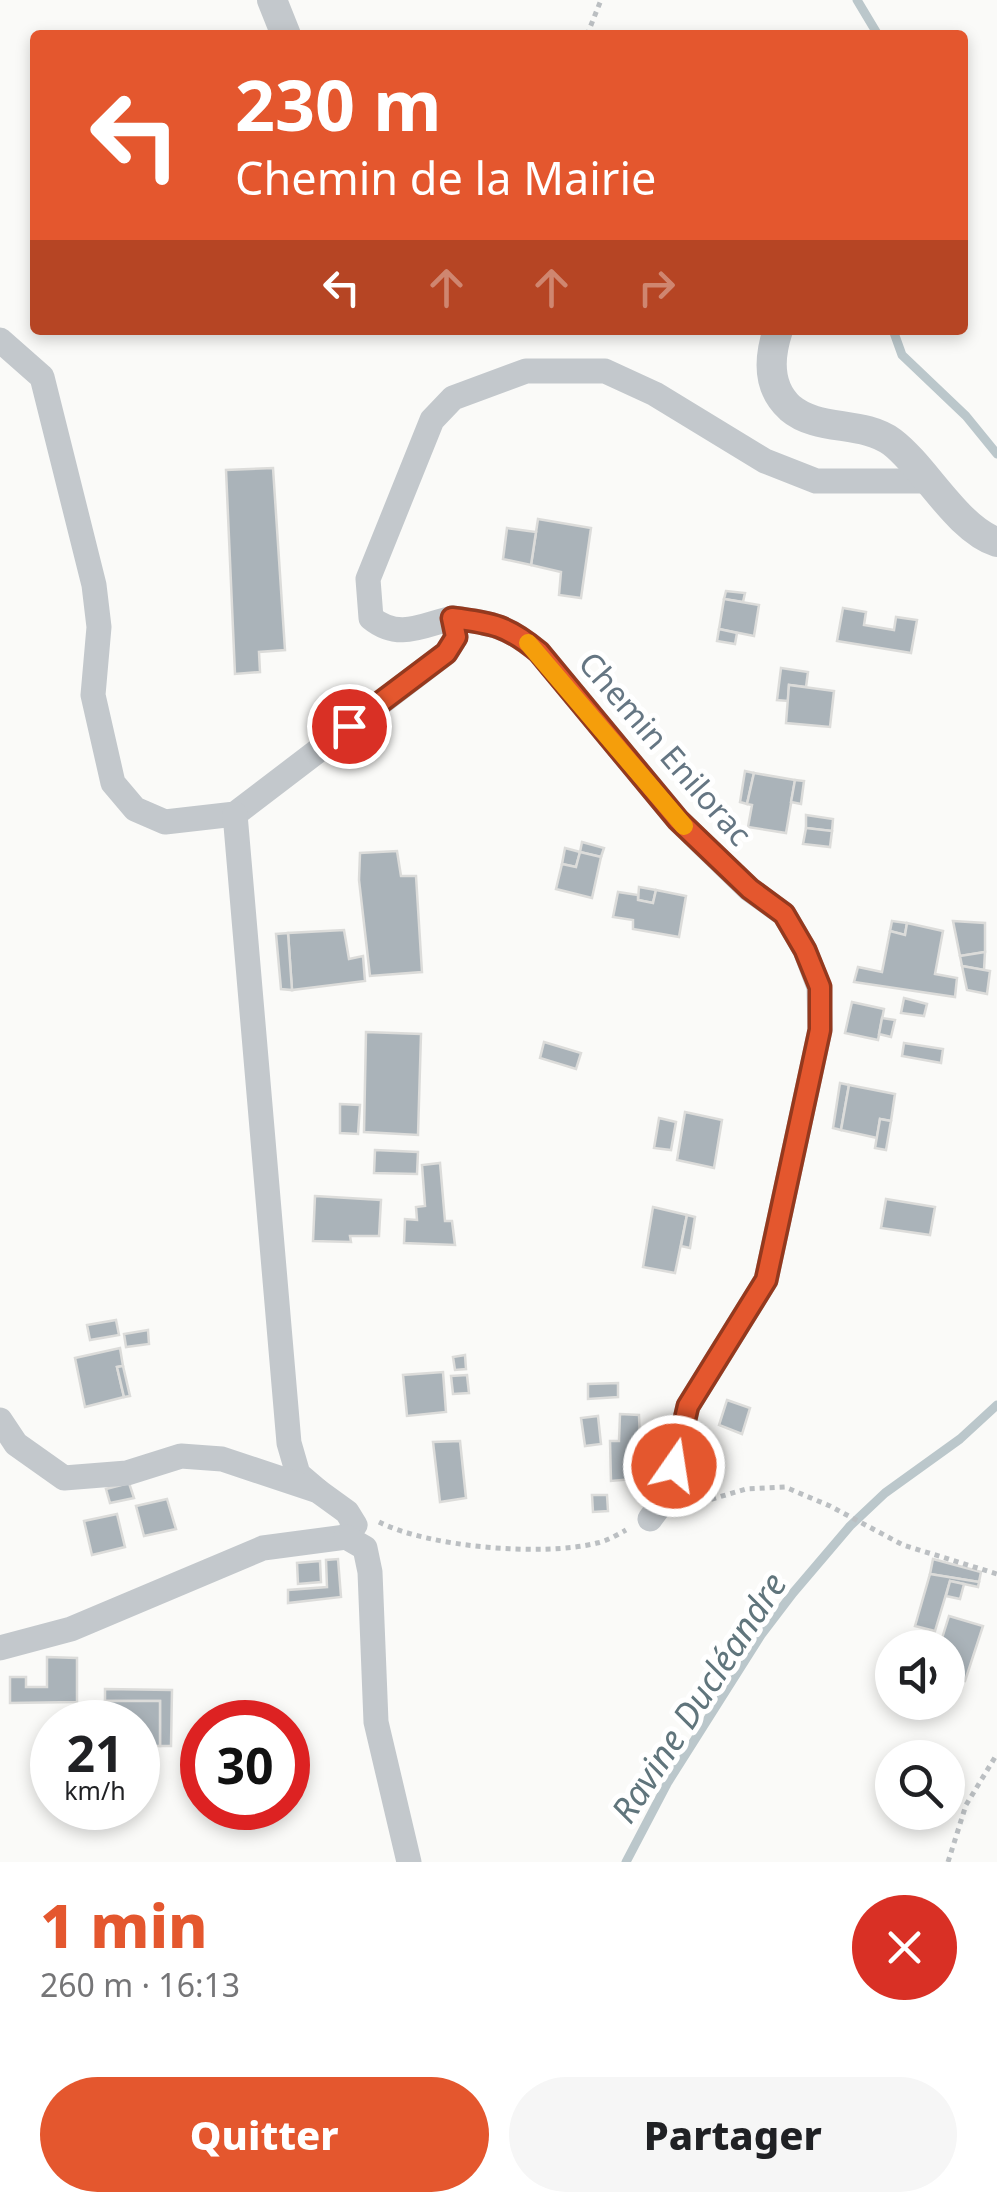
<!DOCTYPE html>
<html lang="fr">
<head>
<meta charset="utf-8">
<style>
  :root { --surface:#fff; --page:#f6f6f6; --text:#202124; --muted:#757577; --accent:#e4572e }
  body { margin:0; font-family:"Noto Sans",sans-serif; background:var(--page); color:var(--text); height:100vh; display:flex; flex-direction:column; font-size:38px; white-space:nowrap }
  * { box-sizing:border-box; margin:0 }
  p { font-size:32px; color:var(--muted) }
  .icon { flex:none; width:55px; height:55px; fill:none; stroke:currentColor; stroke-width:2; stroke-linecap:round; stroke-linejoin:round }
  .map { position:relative; height:1862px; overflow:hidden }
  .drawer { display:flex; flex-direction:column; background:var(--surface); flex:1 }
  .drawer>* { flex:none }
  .top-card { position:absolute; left:30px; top:30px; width:938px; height:305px; border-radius:10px; box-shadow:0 5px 15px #0003; background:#e4572e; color:#fff; overflow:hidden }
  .tools { position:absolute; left:875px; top:1630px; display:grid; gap:20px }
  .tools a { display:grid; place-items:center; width:90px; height:90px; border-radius:50%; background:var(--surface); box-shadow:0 5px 15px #0003; font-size:50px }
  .speed { position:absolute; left:30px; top:1700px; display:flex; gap:20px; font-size:50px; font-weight:700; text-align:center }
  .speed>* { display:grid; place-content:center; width:130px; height:130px; border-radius:50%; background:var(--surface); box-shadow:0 5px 15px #0003; line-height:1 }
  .speed small { font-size:25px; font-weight:400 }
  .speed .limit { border:15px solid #d22; background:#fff; color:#111 }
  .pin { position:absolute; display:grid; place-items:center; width:85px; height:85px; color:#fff; margin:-42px; border:5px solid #fff; border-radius:50%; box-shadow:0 2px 10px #0007 }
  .me { position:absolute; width:110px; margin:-55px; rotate:13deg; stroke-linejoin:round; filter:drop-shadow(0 0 8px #0008) }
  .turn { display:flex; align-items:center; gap:35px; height:210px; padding:0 40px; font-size:45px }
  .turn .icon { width:130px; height:130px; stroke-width:2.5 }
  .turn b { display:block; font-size:70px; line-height:85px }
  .lanes { display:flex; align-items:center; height:95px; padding:0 40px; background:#0003; justify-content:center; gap:50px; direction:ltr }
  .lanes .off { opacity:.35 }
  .round { display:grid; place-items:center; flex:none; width:105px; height:105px; border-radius:52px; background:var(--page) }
  .summary { display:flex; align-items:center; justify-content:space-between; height:170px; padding:0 40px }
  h1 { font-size:60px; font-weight:800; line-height:75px; color:var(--accent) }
  .action { display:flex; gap:20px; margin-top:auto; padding:20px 40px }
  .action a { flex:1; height:115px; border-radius:60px; background:var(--accent); color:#fff; font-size:40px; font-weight:800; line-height:115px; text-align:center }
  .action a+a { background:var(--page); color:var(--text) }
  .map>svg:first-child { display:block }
</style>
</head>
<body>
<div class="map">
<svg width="997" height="1862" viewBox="0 0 997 1862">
  <rect width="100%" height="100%" fill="#fafaf8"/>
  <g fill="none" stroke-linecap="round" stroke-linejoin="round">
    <g stroke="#bbc7cb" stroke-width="9">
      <path d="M857,0L878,35"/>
      <path d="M893,330L902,355L966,416L997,454"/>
      <path d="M626,1862L668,1782L761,1635L793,1593L850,1526L885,1493L960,1439L997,1405"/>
    </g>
  </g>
  <g fill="#aab3b9" stroke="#dcdcda" stroke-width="2.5">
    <path d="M273,468L285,650L259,652L260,672L235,674L226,470Z"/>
    <path d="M538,519L591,528L581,598L559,595L561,572L531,565Z"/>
    <path d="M507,528L536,532L531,565L503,559Z"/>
    <path d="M726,591L745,593L743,602L724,599Z"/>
    <path d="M724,599L759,605L754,636L719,629Z"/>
    <path d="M843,608L866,612L864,625L894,630L896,617L917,620L911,653L837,641Z"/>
    <path d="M719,629L737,633L735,644L717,641Z"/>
    <path d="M781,668L808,672L806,687L789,685L788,701L777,700Z"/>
    <path d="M789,685L834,691L830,727L786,723Z"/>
    <path d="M745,771L754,773L747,804L740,802Z"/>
    <path d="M754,773L795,780L786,833L748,827L752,805L747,804Z"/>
    <path d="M795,780L804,781L801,804L791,802Z"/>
    <path d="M806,815L833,819L832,831L806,828Z"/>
    <path d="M806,828L832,831L830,847L803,844Z"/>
    <path d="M582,842L604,848L601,857L580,852Z"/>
    <path d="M565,848L580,852L576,867L562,864Z"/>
    <path d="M397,851L401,876H416L422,972L370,976L359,880L360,853Z"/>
    <path d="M580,852L601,857L592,898L556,889L562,864L576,867Z"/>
    <path d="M639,887L656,890L653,903L638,900Z"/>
    <path d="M656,890L686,896L679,937L633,929V920L613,917L618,892L638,895V900L653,903Z"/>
    <path d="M892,921L907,923L905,935L890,931Z"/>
    <path d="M953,921L985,923V952L960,956Z"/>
    <path d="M907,923L943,931L935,974L957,978L955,997L854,982L858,967L882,972L890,931L905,935Z"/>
    <path d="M344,930L349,959L363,956L365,981L292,990L288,933Z"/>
    <path d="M288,933L292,990L281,989L276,934Z"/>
    <path d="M985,952L984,970L962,966L960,956Z"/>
    <path d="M962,966L990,971L987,994L967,990Z"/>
    <path d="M904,998L927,1004L924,1016L901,1013Z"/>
    <path d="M852,1002L884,1009L878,1040L845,1033Z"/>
    <path d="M882,1018L895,1020L891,1037L879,1034Z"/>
    <path d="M366,1032L421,1034L418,1135L364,1132Z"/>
    <path d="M544,1042L581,1053L576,1069L540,1058Z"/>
    <path d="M904,1043L943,1049L941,1063L902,1056Z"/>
    <path d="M840,1083L849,1085L841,1130L833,1128Z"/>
    <path d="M849,1085L895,1094L891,1121L880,1119L877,1138L841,1130Z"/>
    <path d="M340,1104L360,1105L358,1134L340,1133Z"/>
    <path d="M685,1112L722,1120L714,1168L677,1160Z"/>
    <path d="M659,1118L676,1122L671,1150L654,1148Z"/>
    <path d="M880,1119L891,1121L886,1150L875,1148Z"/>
    <path d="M375,1150L418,1152L417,1174L374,1173Z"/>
    <path d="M440,1163L445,1221H452L455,1245L404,1243L405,1219L417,1220L416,1207L425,1206L422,1165Z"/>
    <path d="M315,1196L381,1200L379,1236H350L351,1242L313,1241Z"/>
    <path d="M886,1199L935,1207L930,1235L881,1228Z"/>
    <path d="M653,1207L687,1215L675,1273L643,1267Z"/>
    <path d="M687,1215L695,1217L690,1248L681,1246Z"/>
    <path d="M116,1320L119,1335L90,1340L87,1325Z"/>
    <path d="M148,1330L149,1344L126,1347L124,1334Z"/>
    <path d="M120,1348L123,1366L117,1367L124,1397L85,1407L75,1358Z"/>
    <path d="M465,1355L466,1369L455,1370L453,1357Z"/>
    <path d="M123,1366L130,1396L124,1397L117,1367Z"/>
    <path d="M443,1372L446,1412L407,1416L403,1375Z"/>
    <path d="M467,1375L469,1393L453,1394L451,1376Z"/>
    <path d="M618,1383V1397L588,1399V1384Z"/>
    <path d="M727,1400L750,1408L742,1434L719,1425Z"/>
    <path d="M620,1414L639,1415L640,1441L646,1443L645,1478L611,1481L610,1441H619Z"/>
    <path d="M598,1416L601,1444L585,1446L581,1418Z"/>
    <path d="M460,1441L466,1498L440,1502L433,1442Z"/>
    <path d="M129,1483L134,1498L110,1503L106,1489Z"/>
    <path d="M592,1495H607L608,1511L593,1512Z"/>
    <path d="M167,1499L176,1529L144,1536L136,1506Z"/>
    <path d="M117,1514L125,1547L92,1555L84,1521Z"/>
    <path d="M338,1559L341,1597L288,1603V1590L327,1587L326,1560Z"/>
    <path d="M933,1559L981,1572L979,1582L930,1574Z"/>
    <path d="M320,1561L321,1582L298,1584L297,1563Z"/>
    <path d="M930,1574L979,1582L978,1587L950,1581L935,1631L915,1626Z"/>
    <path d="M950,1581L964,1584L960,1599L946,1596Z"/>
    <path d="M949,1616L983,1626L965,1681L948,1677V1648H939Z"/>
    <path d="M47,1657L77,1658V1702L10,1703V1677H26V1687H47Z"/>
    <path d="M105,1689L172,1690L171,1746H160V1701H105Z"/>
    <path d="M105,1701H160V1746H138V1722H105Z"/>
  </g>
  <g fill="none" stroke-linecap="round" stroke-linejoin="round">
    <g stroke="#bbbfc2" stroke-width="5" stroke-dasharray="5 5" stroke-linecap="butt">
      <path d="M587,35L601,0"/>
      <path d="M692,1505L746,1489L785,1487L830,1506L903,1545L997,1574"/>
      <path d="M379,1522C428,1547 543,1557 597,1543C607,1541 617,1535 626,1530"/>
      <path d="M948,1862L966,1805L997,1754"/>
    </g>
    <g stroke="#c3c8cc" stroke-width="25">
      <path d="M0,340L42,377L94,585L99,627L93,695L113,783L135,809L165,822L235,814L446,653L456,637L452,618C421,626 398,640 371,618L368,579L432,420L453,398L526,371H605L655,394L765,461L816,481H927"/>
      <path d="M452,618C493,623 508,626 539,652L678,820L749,889L784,914L805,950L819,987L820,1030L766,1280L688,1406L667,1496L650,1519"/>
      <path d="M235,814L289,1443L298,1474L318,1491"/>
      <path d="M0,1420L16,1444L64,1478L127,1473L181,1456L222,1459L318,1491L347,1512L355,1525L346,1537L263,1548L71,1629L0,1648"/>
      <path d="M346,1537L365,1548L370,1572L376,1722L409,1862"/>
    </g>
    <g stroke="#c3c8cc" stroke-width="30">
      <path d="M272,0L286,35"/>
      <path d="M778,330C769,357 767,387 790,408C818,432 862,420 892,442C925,467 957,529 997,542"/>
    </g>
  </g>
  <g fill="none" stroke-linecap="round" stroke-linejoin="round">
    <g stroke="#94391e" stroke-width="25">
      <path id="route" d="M349,726L446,653L456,637L452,618C493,623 508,626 539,652L678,820L750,889L784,914L805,950L820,987V1030L766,1280L688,1406L674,1466"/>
    </g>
    <use href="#route" stroke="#e4572e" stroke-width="18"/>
    <path stroke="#f59e0b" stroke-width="18" d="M528,643L684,826"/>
  </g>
  <g text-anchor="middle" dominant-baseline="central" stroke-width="10" stroke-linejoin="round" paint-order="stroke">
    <g font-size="32" fill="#657683" stroke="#fff">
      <text transform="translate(666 748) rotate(49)">Chemin Enilorac</text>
    </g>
    <g font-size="35" font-style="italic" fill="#60757c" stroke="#fff">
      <text transform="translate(698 1697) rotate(-57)">Ravine Ducléandre</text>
    </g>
  </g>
</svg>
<div class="tools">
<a><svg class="icon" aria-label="sound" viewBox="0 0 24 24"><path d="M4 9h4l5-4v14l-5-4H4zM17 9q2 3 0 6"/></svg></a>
<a><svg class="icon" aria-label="search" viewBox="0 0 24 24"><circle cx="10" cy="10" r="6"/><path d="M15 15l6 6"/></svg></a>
</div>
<div class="speed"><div>21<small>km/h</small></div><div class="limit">30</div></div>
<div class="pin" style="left:349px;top:726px;background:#d93025"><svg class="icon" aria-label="arrive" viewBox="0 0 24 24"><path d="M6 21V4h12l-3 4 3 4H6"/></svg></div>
<svg class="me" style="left:674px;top:1466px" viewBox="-20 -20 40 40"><circle r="17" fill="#e4572e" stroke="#fff" stroke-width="3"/><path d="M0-11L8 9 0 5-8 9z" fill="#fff"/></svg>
<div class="top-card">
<div class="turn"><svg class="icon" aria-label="left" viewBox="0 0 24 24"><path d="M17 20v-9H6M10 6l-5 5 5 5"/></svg><div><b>230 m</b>Chemin de la Mairie</div></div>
<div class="lanes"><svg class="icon" aria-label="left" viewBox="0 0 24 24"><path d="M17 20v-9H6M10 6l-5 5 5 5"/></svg><svg class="icon off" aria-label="ahead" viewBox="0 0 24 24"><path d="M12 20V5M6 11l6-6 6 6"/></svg><svg class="icon off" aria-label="ahead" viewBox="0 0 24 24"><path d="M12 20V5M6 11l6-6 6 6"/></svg><svg class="icon off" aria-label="right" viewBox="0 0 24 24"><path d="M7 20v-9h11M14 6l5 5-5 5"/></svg></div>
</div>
</div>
<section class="drawer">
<div class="summary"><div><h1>1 min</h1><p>260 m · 16:13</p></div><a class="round" style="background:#d93025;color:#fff"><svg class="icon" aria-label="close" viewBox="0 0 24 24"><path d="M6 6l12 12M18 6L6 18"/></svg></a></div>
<div class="action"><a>Quitter</a><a>Partager</a></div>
</section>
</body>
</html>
